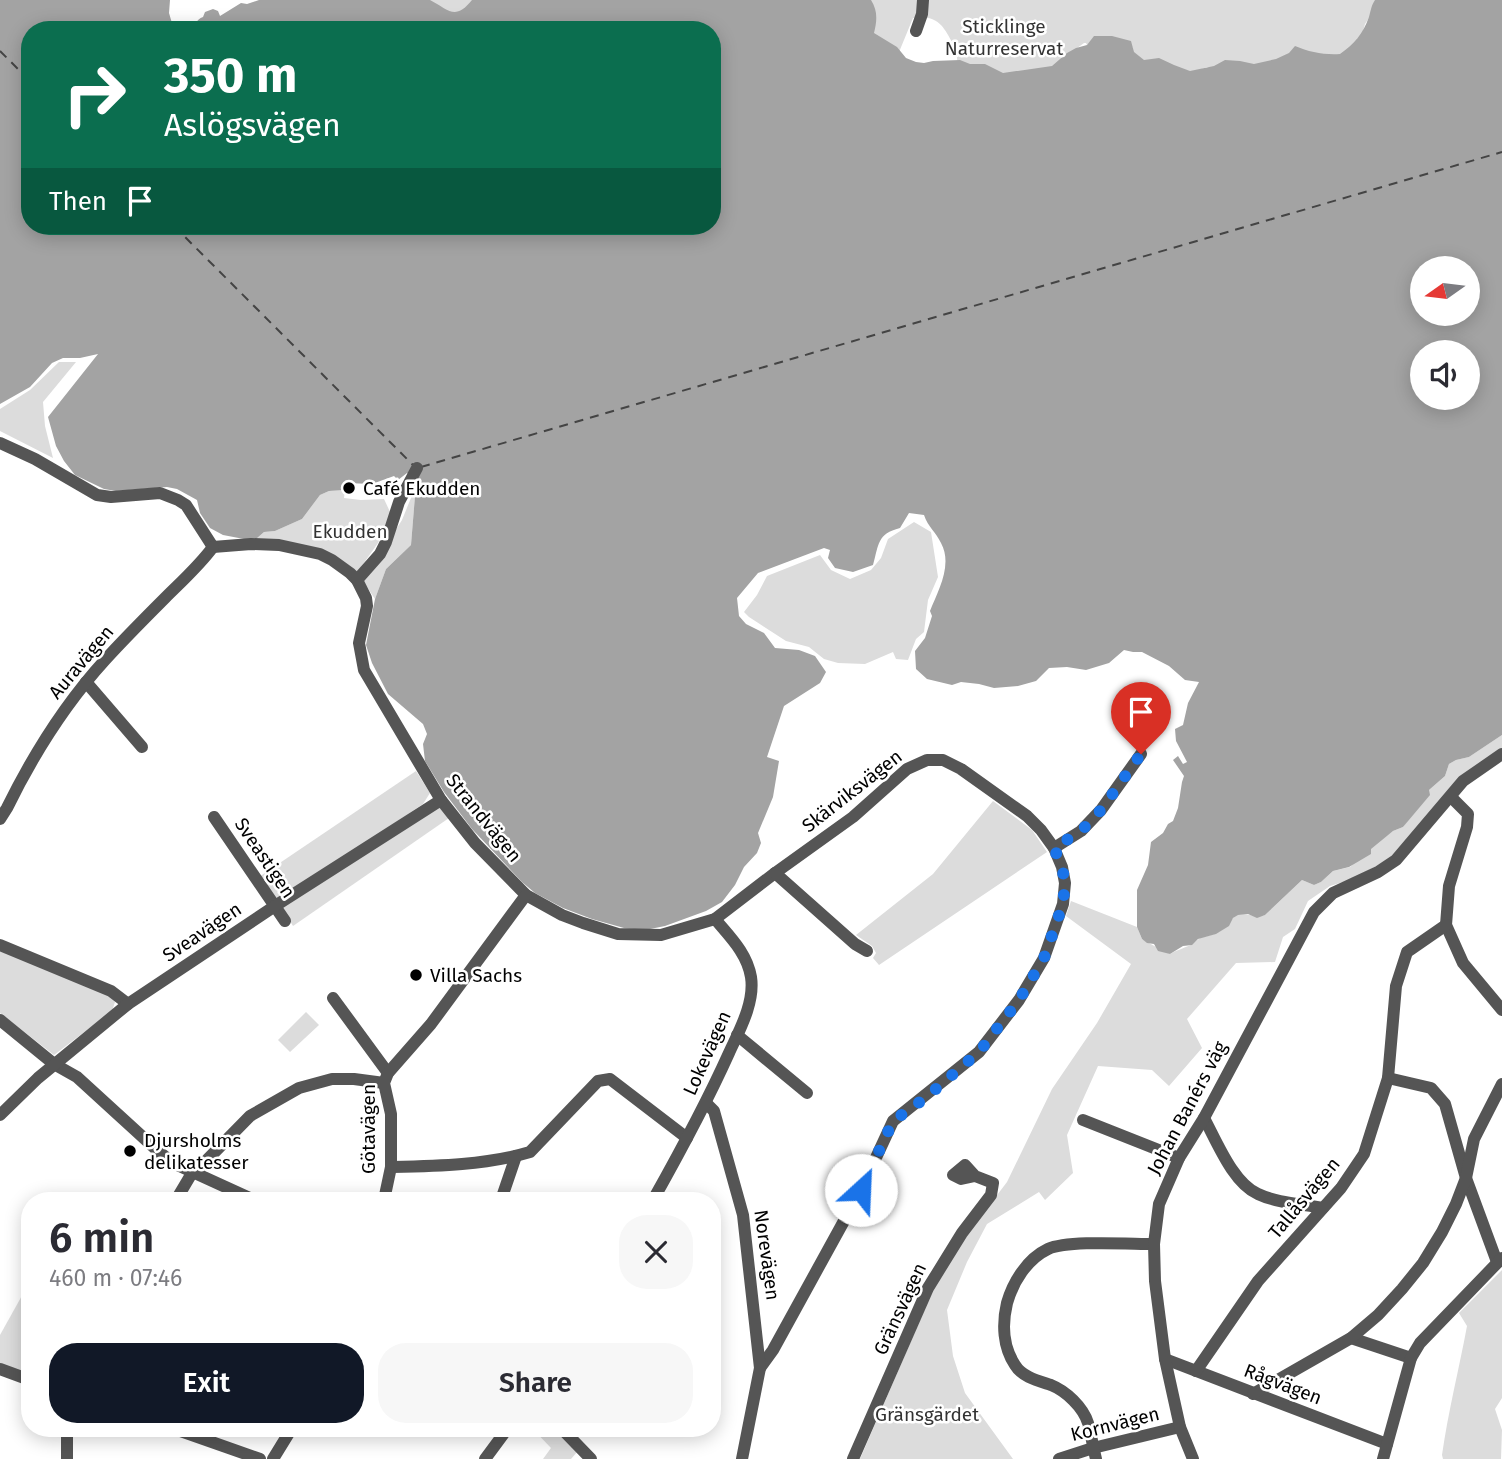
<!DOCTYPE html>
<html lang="en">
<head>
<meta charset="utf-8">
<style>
  :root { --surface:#fff; --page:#f7f7f7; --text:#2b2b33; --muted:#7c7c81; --accent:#111827 }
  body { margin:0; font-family:"Fira Sans",sans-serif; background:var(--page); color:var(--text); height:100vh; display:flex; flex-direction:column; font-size:26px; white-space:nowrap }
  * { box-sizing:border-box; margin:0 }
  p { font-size:23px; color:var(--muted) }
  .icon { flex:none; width:38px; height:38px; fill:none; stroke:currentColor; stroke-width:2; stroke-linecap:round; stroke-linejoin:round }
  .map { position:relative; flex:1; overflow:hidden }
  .details { position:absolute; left:21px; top:1192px; width:700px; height:245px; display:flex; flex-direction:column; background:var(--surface); border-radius:28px; box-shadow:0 4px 18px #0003 }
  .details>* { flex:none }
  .top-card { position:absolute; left:21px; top:21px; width:700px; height:214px; border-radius:28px; box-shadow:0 4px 18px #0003; background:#0b6e4f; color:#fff; overflow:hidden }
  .needle { width:46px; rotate:256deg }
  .controls { position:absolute; left:1410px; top:256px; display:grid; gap:14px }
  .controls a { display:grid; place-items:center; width:70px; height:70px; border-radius:50%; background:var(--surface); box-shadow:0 4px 18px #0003; font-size:35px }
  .pin { position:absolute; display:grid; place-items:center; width:60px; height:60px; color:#fff; margin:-72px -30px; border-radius:50% 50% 50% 0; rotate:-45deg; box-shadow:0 0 7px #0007 }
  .pin .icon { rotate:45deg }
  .me { position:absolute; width:77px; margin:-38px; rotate:25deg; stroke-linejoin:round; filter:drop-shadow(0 0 5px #0008) }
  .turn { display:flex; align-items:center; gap:24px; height:147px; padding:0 28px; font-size:32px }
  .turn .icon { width:91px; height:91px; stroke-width:2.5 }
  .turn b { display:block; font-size:49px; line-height:60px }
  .then { display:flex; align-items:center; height:66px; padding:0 28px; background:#0003; gap:14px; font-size:26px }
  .round { display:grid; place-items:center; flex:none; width:74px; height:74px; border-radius:28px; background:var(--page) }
  .summary { display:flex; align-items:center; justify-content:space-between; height:119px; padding:0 28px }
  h1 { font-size:42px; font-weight:600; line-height:52px }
  .button { display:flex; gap:14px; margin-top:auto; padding:14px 28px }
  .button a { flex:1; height:80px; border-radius:28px; background:var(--accent); color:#fff; font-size:28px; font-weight:600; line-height:80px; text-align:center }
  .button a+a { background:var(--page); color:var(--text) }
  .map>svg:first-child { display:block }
</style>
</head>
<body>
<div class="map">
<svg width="1502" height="1459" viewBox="0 0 1502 1459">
  <rect width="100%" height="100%" fill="#fff"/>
  <g fill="#dcdcdc">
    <path d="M415,0H478L462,19Z"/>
    <path d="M866,0H1381L1365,24L1362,35L1357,39V44L1337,59L1289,55L1280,62L1210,68L1207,67L1194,72L1143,61L1132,51L1133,48L1127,43L1090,42L1087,45L1086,43H1084L1049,69L1004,75L957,64C958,55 955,50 952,42C942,23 936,15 913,18L897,57L874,35Z"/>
    <path d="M59,362H76L43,402L45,426L53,458L0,431V409L30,390Z"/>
    <path d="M345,490L344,498L361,500L384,499L391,514L378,543L356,574L330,555L256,539L264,532L275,531L302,519L320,495L329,491Z"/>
    <path d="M413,493L415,496L411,545L386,569L375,599L363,581L402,520Z"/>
    <path d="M914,522L931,532L938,577L928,600L924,632L916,639L908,660L896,659L893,652L865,664L838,663L824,659L809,647L786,641L749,617L744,612L757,595L767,576L820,555L831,570L850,579L871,570L881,558L888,539Z"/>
    <path d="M1502,735V749L1394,856L1353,879L1330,886L1308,901L1295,929L1283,937L1275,962L1236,963L1187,1019L1202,1048L1169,1086L1152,1070L1098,1066L1067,1135L1073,1173L1045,1200L1039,1192L987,1224L967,1262L947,1310L953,1356L965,1393L1013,1459H860L944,1265L1007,1182L1052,1089L1097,1023L1131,964L1066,916L1071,901L1137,927C1139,931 1140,935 1142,939C1144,941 1165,951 1170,954C1177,950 1184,948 1191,945C1194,943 1197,940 1200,938C1205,936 1211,936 1216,933C1227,929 1231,918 1237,915C1247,912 1255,918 1265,915L1302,880L1314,885L1321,882L1333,871L1350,867L1376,843L1393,831L1403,827L1429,790L1445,776L1449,764L1456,760L1469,757Z"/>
    <path d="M416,771L430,793L423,804L275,903L259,877Z"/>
    <path d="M993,801L1032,830L1047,852L879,965L873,958L876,953L872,946L856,935L933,874Z"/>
    <path d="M439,807L449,818L293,926L281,906Z"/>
    <path d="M0,951L106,991L115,1002L112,1011L54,1055L0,1013Z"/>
    <path d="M306,1012L319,1025L290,1052L278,1040Z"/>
    <path d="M1502,1270V1398L1495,1409L1502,1430L1501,1459H1443L1442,1455C1448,1412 1459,1369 1467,1326L1459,1313Z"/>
    <path d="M30,1286V1377L0,1367V1335L24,1292Z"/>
    <path d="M532,1428H555L577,1452L571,1459H543L551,1448Z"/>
  </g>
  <path fill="#a3a3a3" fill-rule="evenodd" d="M0,0H170L169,13L174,30H30V226H712V30H188C195,27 196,19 203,17L205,12L213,9L218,11L220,16L241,3L247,4L259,0H430C449,10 455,21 472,0H871C878,11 877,21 874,33L897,47L906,58L916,62L924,63L933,61L960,60L970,64H985L1003,73L1052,66L1067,53L1076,48L1087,45L1094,36H1112L1131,41L1134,52L1144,60L1159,58L1174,65L1190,71L1214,66L1225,60L1240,61L1254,64L1276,59L1289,53L1295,46C1309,52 1324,55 1340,54C1354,44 1363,34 1369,17C1371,10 1371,6 1375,0H1502V735L1469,757L1456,760L1449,764L1445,776L1429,790L1430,795L1403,827L1393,831L1371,849V854L1349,867L1333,871L1321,882L1314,885L1302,880L1265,915L1257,918L1248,914L1238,915L1233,918L1229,926L1216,934L1198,939L1192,945L1183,946L1170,954L1158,951L1154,944L1147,943L1142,939L1137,927V890L1148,865L1151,842L1163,833L1168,824L1173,821L1178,808L1182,782L1184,776L1173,760L1178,756L1183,764L1187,762L1176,741L1175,729L1183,725L1188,703L1199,682L1185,680L1169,666L1142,652H1133L1124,650L1109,663L1086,670L1067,667L1049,668L1036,681L1018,686L994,688L979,684L961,682L952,685L927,679L916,669L915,651L925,638L932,616L930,611C938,591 953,565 941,543C936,532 928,527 924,515L909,513L900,528C877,534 879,544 873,565L853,572L835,568L828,558L830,550L824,548L758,573L737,598L739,616L746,624L764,633L775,648L799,650L815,656L826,672L820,683L784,706L767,757L779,761L773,797L758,833L761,843L757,853L744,867L735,885L722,902L706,911L665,926L645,930L624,928L592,919L563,908L535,893L522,882L472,829L444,792L425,761L423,744L427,734L423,724L388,694L372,663L366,645L375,599L386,569L411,545L415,496L413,493L418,480L407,473L398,480L394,476L372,484L346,483L345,490L329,491L320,495L302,519L275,531L264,532L256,539H244L223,535L210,528L200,513L197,500L177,489L167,487L116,491L104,489L75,475L64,461L56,446L48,417L98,354L80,358H63L52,363L30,387L0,404ZM1423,268H1468V313H1423ZM1423,352H1468V397H1423Z"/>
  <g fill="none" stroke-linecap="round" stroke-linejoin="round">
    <g stroke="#444" stroke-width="2" stroke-dasharray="9 7" stroke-linecap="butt">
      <path d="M0,51L30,81"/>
      <path d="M174,226L413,465"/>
      <path d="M421,467L1502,152"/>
    </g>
    <g stroke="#555" stroke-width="12">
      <path d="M916,31L922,14L923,0"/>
      <path d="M0,443L35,459L97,495L111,497L160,493L178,500L186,505L213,547"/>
      <path d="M213,547L251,544L279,545L320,554L332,560L350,573L357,580L366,598L367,606L359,643L364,670L441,800L475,843L526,895L562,915L583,923L618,934L661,935L715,919L775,873L853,817L907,769L927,760H943L961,769L1027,816L1041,830L1054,848L1062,867L1065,883L1063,904L1044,958L1019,1000L979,1052L893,1121L861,1190L773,1350L760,1368"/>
      <path d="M357,580L380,554L386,542L399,502L417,468"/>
      <path d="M86,682L142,747"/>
      <path d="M1451,797L1468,814L1467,827L1449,886L1446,925L1463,963L1502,1010"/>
      <path d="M214,817L285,921"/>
      <path d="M0,819L7,808C33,755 65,704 105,660C124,639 145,618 165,598C182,581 199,566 213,547"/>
      <path d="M1054,848L1081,831L1101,810L1141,754"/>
      <path d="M775,873L855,944L867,951"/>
      <path d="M0,945L111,991L128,1004"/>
      <path d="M333,998L388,1073"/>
      <path d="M0,1020L54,1064L77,1077L158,1151L173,1163L254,1200"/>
      <path d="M737,1035L807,1093"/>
      <path d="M1388,1078L1431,1088L1445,1104L1466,1178L1497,1262"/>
      <path d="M706,1103L714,1111L743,1215L760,1368L742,1459"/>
      <path d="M0,1115L38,1078L128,1004L275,906L441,800"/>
      <path d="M1204,1118C1217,1142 1233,1183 1258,1194C1277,1203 1302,1204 1323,1208"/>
      <path d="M1083,1120L1179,1158"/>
      <path d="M391,1167C436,1166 487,1165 530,1152L598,1081L610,1079L687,1138"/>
      <path d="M176,1200L192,1173L199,1168L250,1116L299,1088L332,1079H354L384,1083"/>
      <path d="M384,1200L391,1167V1114L384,1083L388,1073L431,1024L526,895"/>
      <path d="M501,1200L516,1156"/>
      <path d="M653,1200C680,1152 706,1104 729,1053C739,1031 755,1003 751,977C747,953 730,937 715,919"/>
      <path d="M1351,1338L1411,1358"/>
      <path d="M1165,1359L1387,1444"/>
      <path d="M0,1369L30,1380"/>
      <path d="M1196,1371L1258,1281L1341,1188L1364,1154L1388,1078L1396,986L1407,952L1446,925"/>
      <path d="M1253,1394L1351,1338L1378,1315L1402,1289L1423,1263L1442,1232L1456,1204L1466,1178L1474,1139L1502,1084"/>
      <path d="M67,1428V1459"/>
      <path d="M172,1428L260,1459"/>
      <path d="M561,1428L591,1459"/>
      <path d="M273,1459L292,1428"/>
      <path d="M485,1459L508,1428"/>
      <path d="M853,1459L928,1288L962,1233L991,1195L993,1183L975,1176L965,1165L953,1175L961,1179L975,1176"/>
      <path d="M1059,1459L1093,1448L1180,1427"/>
      <path d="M1096,1459C1093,1447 1091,1434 1088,1423C1083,1407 1066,1391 1051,1385C1039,1381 1022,1377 1015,1365C1003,1347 1002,1324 1007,1303C1013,1282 1027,1259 1048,1249C1068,1240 1129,1244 1154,1244"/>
      <path d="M1193,1459L1180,1427L1165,1359L1155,1281L1154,1244L1159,1204L1179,1158L1204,1118L1314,912L1333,893L1378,872L1396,860L1463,781L1502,754"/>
      <path d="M1383,1459L1411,1358L1420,1343L1502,1258"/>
    </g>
  </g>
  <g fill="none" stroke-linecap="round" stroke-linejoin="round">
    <path stroke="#1a73e8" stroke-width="12" stroke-dasharray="0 21.6" d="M861,1190L893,1121L924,1099L979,1052L1019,1000L1044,958L1063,904L1065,883L1062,867L1054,848L1081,831L1101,810L1141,754"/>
  </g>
  <g fill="#000" stroke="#fff" stroke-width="2.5">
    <circle cx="349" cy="488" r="7"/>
    <circle cx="416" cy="975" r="7"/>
    <circle cx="130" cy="1151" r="7"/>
  </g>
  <g text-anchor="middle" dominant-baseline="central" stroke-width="5" stroke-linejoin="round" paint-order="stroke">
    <g font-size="19" fill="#333" stroke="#fff">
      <text x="1004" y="26">Sticklinge<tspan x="1004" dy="22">Naturreservat</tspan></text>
      <text x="350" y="531">Ekudden</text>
      <text x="927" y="1414">Gränsgärdet</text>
    </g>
    <g font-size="19" fill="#000" stroke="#fff" text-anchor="start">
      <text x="363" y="488">Café Ekudden</text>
      <text x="430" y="975">Villa Sachs</text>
      <text x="144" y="1140">Djursholms<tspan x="144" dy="22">delikatesser</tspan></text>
    </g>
    <g font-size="19" fill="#000" stroke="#fff">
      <text transform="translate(81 662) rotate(-50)">Auravägen</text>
      <text transform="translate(852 791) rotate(-38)">Skärviksvägen</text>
      <text transform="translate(484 818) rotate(51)">Strandvägen</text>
      <text transform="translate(265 858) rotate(56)">Sveastigen</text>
      <text transform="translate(202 932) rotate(-34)">Sveavägen</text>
      <text transform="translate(707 1053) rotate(-66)">Lokevägen</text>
      <text transform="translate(1187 1108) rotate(-62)">Johan Banérs väg</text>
      <text transform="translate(368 1129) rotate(-90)">Götavägen</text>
      <text transform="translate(1304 1198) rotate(-50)">Tallåsvägen</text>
      <text transform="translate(767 1255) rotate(82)">Norevägen</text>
      <text transform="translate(900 1309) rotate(-65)">Gränsvägen</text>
      <text transform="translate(1283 1384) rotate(21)">Rågvägen</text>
      <text transform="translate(1115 1424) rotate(-14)">Kornvägen</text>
    </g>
  </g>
</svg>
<div class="controls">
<a><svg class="needle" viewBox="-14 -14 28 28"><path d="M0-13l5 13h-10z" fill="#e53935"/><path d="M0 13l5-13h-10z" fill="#7c7c81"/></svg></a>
<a><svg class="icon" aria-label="sound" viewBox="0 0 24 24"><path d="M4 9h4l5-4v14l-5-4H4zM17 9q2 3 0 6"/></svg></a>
</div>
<div class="pin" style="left:1141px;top:754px;background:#d93025"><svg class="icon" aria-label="arrive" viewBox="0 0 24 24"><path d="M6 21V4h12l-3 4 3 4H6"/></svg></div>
<svg class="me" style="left:861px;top:1190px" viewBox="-20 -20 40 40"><circle r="19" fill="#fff"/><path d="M0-13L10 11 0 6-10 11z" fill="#1a73e8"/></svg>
<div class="top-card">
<div class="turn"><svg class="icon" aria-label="right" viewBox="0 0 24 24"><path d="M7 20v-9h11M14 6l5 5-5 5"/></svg><div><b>350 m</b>Aslögsvägen</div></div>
<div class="then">Then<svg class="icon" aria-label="arrive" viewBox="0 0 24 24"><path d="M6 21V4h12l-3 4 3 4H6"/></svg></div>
</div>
<section class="details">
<div class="summary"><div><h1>6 min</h1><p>460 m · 07:46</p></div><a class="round"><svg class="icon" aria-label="close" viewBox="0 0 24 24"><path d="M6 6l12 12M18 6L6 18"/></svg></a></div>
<div class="button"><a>Exit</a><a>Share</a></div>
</section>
</div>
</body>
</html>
